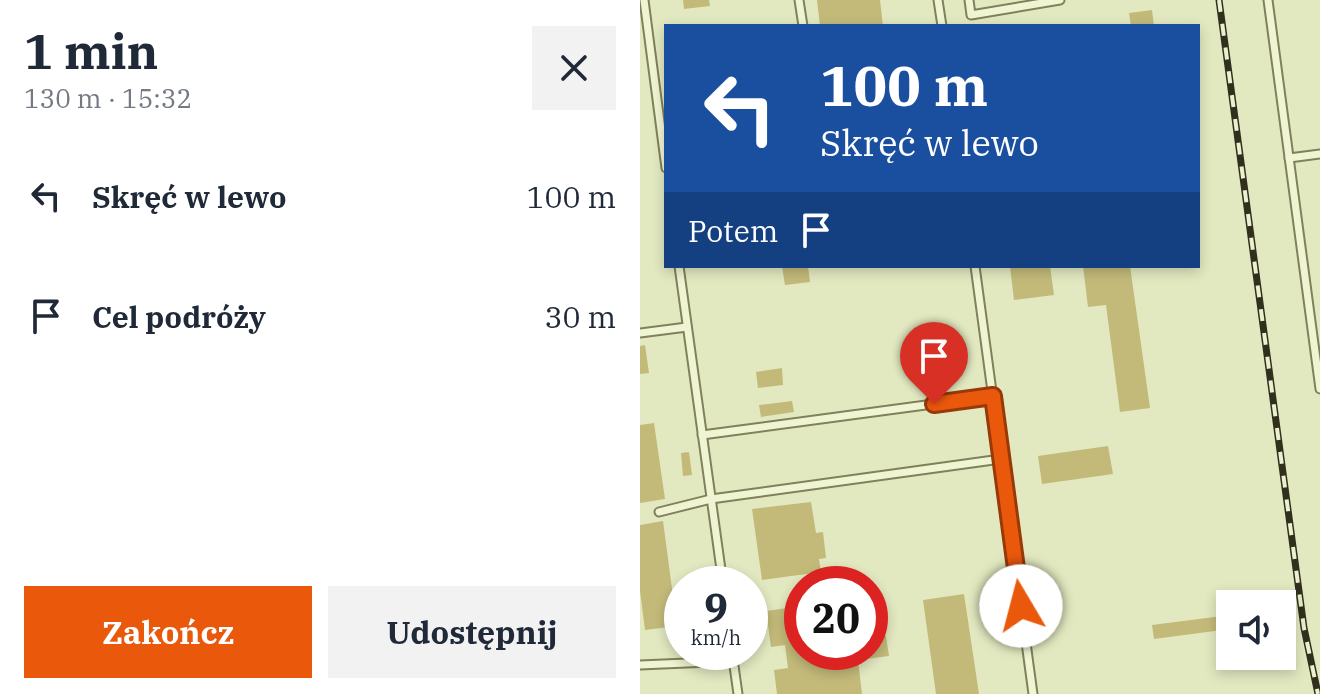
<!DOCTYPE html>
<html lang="pl">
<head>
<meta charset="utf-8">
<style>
  :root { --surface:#fff; --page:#f2f2f3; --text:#1f2937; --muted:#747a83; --accent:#ea580c }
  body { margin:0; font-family:"IBM Plex Serif",serif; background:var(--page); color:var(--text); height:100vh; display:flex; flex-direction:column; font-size:30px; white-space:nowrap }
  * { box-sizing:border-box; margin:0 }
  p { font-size:26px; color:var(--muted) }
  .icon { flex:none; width:44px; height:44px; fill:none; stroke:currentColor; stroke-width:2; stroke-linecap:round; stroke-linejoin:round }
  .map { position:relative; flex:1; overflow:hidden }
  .sheet { display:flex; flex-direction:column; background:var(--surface); width:640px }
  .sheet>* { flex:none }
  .hud { position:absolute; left:24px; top:24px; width:536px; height:244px; border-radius:0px; box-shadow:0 4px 12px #0003; background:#1a4fa0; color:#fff; overflow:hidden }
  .tools { position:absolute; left:576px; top:590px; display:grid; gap:16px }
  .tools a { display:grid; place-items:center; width:80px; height:80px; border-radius:0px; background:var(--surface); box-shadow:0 4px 12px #0003; font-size:40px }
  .speed { position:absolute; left:24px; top:566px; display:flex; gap:16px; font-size:40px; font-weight:700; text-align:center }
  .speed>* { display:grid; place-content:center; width:104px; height:104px; border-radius:50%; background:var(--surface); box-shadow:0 4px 12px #0003; line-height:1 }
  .speed small { font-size:20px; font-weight:400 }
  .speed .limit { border:12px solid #d22; background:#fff; color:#111 }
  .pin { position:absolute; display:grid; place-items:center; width:68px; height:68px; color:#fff; margin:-82px -34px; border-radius:50% 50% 50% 0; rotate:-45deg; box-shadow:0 0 8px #0007 }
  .pin .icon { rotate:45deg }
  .me { position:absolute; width:88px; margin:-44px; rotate:352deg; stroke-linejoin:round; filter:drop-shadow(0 0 6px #0008) }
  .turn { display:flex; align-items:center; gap:28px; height:168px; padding:0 24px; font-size:36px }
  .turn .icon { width:104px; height:104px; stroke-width:2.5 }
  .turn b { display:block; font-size:56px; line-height:68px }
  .then { display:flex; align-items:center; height:76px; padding:0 24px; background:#0003; gap:16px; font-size:30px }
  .round { display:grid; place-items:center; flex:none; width:84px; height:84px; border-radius:0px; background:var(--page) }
  .overview { display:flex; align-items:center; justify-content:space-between; height:136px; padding:0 24px }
  h1 { font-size:48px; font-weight:800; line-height:60px }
  .action { display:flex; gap:16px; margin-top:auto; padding:16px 24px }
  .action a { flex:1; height:92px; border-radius:0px; background:var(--accent); color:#fff; font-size:32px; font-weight:800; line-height:92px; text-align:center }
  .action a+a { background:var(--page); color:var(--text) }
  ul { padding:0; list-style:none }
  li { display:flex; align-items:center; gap:24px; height:120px; padding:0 24px }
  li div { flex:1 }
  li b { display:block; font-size:30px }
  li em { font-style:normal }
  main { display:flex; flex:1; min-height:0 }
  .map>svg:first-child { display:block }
</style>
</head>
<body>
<main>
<section class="sheet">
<div class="overview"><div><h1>1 min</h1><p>130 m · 15:32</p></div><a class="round"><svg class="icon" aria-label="close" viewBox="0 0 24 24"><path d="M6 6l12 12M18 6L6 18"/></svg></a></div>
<ul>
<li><svg class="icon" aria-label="left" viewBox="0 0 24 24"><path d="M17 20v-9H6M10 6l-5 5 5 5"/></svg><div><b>Skręć w lewo</b></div><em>100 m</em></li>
<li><svg class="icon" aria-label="arrive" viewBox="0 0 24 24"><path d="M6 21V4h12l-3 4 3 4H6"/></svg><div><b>Cel podróży</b></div><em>30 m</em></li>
</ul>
<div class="action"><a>Zakończ</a><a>Udostępnij</a></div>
</section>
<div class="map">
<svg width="680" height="694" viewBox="0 0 680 694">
  <rect width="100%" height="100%" fill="#e2e9c0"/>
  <g fill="#c3ba7a">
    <path d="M43,0H69L70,6L44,9Z"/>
    <path d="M177,0H240L243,26H180Z"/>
    <path d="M512,10L514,26H491L489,13Z"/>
    <path d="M142,266H168L170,282L145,285Z"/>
    <path d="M370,266H410L414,295L374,300Z"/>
    <path d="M443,266H490L510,408L480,412L466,305L448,307Z"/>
    <path d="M5,345L9,373L0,374V346Z"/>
    <path d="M142,368L143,385L118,388L116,372Z"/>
    <path d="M152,401L154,412L121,417L119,405Z"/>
    <path d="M14,423L25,499L0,503V425Z"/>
    <path d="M468,446L473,474L402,484L398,456Z"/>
    <path d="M49,452L52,475L43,476L41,453Z"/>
    <path d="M171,502L176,533L183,532L186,558L179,559L181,572L122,580L112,509Z"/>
    <path d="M23,521L37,626L5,630L0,591V525Z"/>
    <path d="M324,594L339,694H296L283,600Z"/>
    <path d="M162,606V652H230V638L246,636L249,656L218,660L222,694H137L134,670L148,668L145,645L131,647L126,611Z"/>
    <path d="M590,615V629L514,639L512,625Z"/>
  </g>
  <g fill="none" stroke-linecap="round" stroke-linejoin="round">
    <g stroke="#80805a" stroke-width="11">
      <g id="lane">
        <path d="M4,0L26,168"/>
        <path d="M159,0L163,26"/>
        <path d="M298,0L302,26"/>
        <path d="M329,0L331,15L420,0"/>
        <path d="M628,0L680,389"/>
        <path d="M649,158L680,154"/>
        <path d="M39,266L83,584"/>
        <path d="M335,266L393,694"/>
        <path d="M0,333L47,327"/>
        <path d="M62,435L353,396"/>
        <path d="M19,512L71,499L361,459"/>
        <path d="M92,652L98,694"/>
        <path d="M0,665L93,661"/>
      </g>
    </g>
    <use href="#lane" stroke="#eff5d2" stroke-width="7"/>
    <g stroke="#31301d" stroke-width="7">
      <path id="rail" d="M579,0L664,628L678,694"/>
    </g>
    <use href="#rail" stroke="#ebf1cf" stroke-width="4" stroke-dasharray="12" stroke-linecap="butt"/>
  </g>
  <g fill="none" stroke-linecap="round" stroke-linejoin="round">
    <g stroke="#983908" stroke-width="20">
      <path id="route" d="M294,404L353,396L381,606"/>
    </g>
    <use href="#route" stroke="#ea580c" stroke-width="14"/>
  </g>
</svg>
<div class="tools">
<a><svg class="icon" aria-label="sound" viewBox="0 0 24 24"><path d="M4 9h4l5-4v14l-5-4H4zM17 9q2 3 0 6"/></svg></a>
</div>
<div class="speed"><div>9<small>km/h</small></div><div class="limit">20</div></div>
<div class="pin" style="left:294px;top:404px;background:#d93025"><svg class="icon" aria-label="arrive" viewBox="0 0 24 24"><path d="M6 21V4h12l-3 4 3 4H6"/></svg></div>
<svg class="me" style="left:381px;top:606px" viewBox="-20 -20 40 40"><circle r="19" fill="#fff"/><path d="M0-13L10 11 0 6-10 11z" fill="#ea580c"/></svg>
<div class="hud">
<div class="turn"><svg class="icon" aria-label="left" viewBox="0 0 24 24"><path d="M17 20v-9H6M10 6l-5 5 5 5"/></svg><div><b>100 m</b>Skręć w lewo</div></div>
<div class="then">Potem<svg class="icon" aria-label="arrive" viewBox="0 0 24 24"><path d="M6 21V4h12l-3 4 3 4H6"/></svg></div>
</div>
</div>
</main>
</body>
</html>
